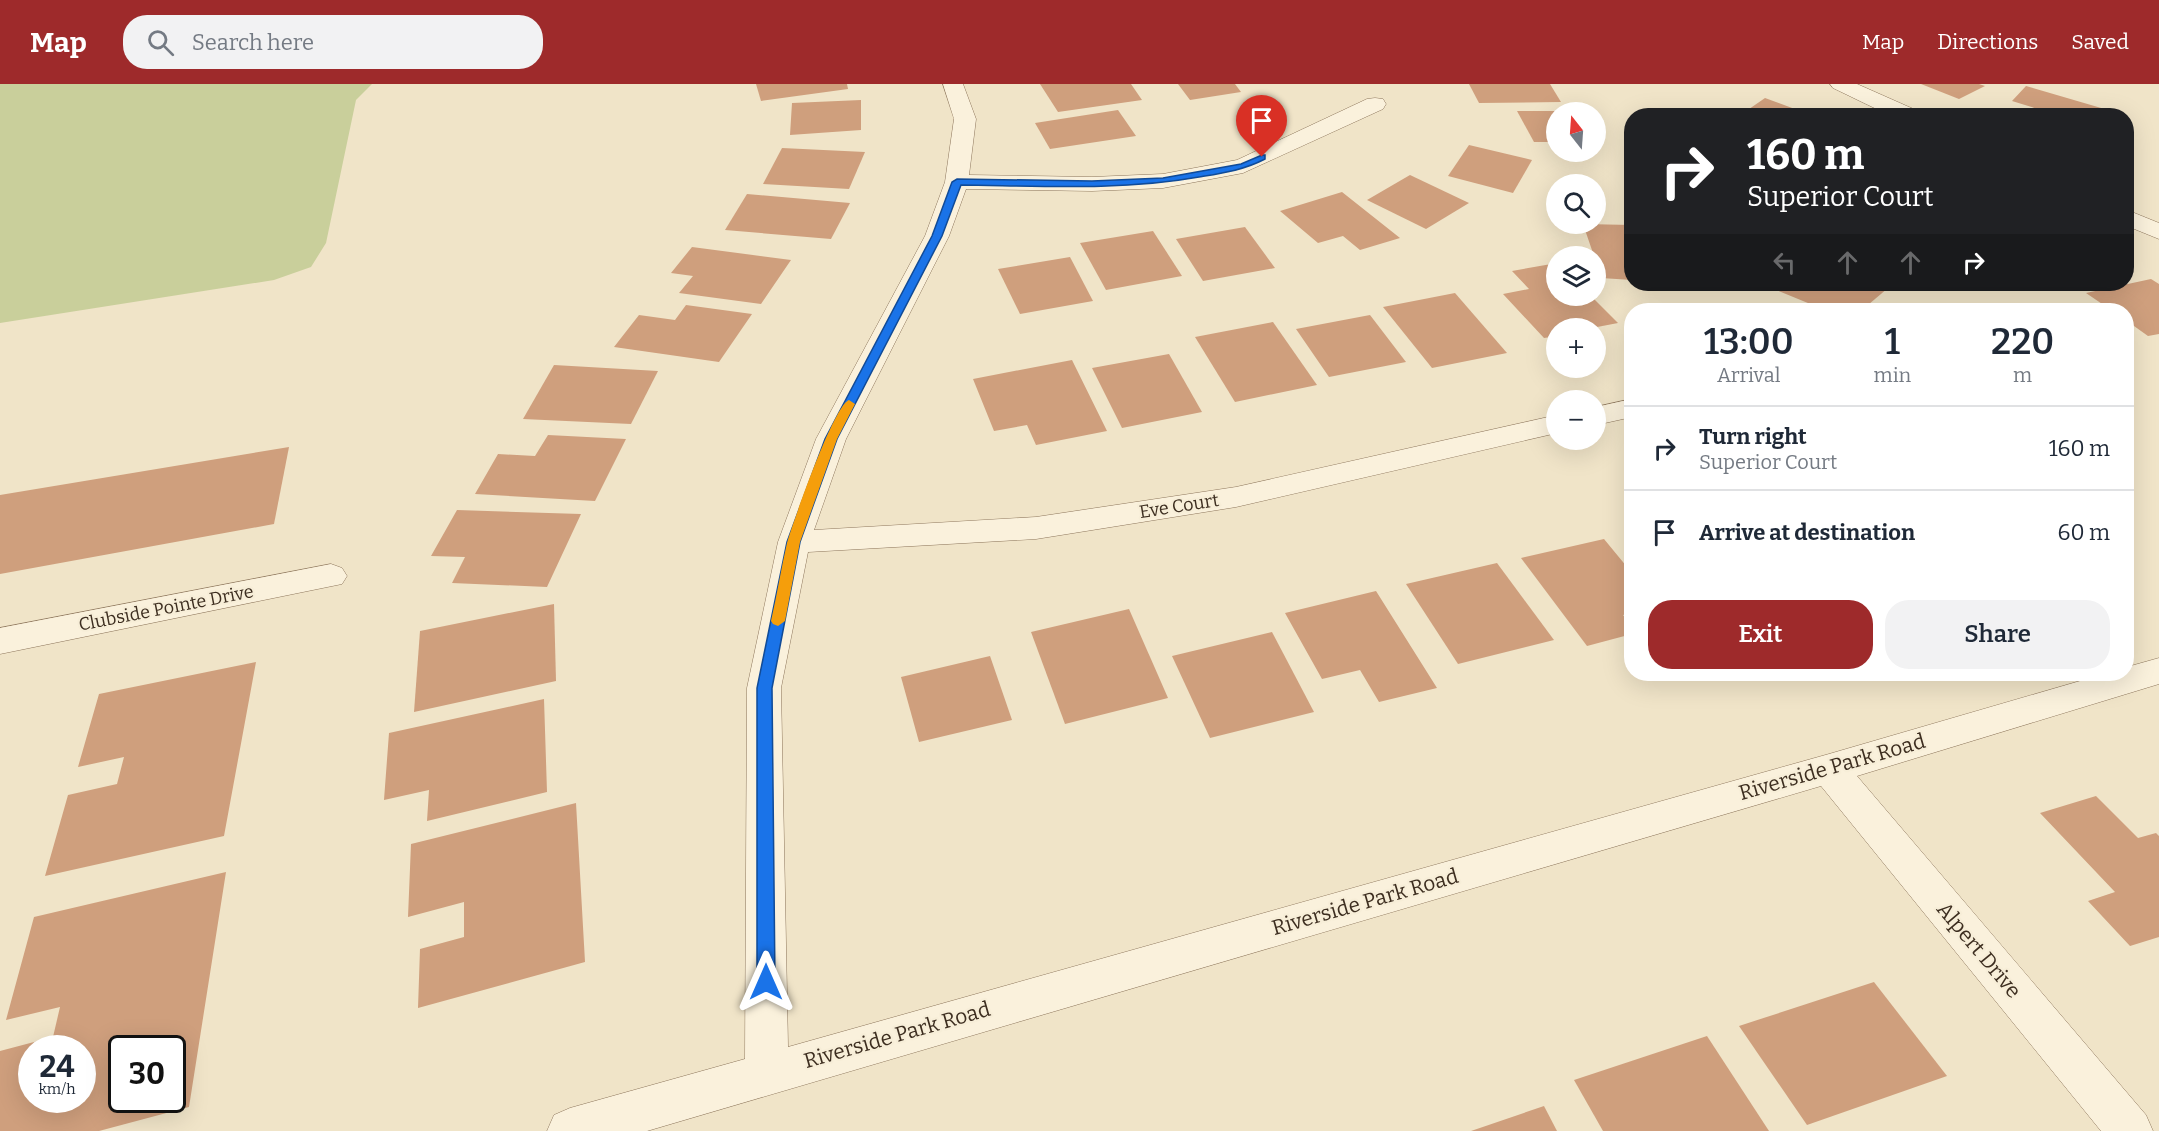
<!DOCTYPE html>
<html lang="en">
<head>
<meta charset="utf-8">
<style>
  :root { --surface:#fff; --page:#f2f2f3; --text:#1f2937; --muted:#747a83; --line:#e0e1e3; --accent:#9e2a2b }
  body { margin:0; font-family:Bitter,serif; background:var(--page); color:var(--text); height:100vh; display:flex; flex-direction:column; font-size:22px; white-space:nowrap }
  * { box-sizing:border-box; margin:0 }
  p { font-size:20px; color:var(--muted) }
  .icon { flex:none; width:33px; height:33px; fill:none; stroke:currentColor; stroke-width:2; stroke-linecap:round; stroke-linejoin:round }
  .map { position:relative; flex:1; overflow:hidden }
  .drawer { position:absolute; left:1624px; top:219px; width:510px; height:378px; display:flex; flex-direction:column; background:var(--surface); border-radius:24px; box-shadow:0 6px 24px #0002 }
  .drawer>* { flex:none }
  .top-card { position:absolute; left:1624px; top:24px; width:510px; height:183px; border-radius:24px; box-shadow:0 6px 24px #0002; background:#202124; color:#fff; overflow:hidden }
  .needle { width:39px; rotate:343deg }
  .controls { position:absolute; left:1546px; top:18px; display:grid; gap:12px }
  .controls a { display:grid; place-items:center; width:60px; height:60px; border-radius:50%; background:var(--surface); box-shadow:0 6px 24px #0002; font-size:30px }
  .speed { position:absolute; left:18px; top:951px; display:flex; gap:12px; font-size:30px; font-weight:700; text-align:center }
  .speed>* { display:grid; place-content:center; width:78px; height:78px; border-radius:50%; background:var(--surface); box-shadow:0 6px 24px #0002; line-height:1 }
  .speed small { font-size:15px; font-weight:400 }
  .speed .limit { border:3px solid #111; border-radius:9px; background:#fff; color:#111 }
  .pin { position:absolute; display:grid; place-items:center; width:51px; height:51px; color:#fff; margin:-62px -26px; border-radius:50% 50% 50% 0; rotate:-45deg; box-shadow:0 0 6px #0007 }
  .pin .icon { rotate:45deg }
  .me { position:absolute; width:66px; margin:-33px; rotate:0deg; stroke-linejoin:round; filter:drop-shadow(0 0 4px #0008) }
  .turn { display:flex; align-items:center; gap:21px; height:126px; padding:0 24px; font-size:27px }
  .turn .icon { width:78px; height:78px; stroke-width:2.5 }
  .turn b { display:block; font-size:42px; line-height:51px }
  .lanes { display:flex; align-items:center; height:57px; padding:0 24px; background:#0003; justify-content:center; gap:30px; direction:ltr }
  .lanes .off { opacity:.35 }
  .eta { display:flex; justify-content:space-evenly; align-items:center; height:102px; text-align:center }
  .eta b { font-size:36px; font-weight:600; line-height:42px }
  .button { display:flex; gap:12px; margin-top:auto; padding:12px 24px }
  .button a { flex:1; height:69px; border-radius:24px; background:var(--accent); color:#fff; font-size:24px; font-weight:600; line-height:69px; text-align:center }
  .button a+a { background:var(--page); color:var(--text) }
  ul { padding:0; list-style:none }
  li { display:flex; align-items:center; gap:18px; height:84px; padding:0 24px; border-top:2px solid var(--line) }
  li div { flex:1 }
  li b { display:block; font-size:22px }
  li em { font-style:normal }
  header { display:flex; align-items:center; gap:36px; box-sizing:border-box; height:84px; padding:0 30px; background:var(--accent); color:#fff }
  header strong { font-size:28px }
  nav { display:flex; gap:33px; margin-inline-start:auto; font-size:21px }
  .search { width:420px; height:54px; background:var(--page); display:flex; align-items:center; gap:15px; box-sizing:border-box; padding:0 21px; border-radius:24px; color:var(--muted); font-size:22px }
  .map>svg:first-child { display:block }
</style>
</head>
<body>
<header>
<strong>Map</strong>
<div class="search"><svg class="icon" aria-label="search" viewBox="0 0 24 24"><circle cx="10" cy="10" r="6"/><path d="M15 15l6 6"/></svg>Search here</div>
<nav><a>Map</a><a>Directions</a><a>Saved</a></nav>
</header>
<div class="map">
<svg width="2159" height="1047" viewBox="0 0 2159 1047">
  <rect width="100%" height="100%" fill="#f0e4c8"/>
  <path fill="#c9cf9b" d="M0,0H372L356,16L326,159L311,183L274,196L0,239Z"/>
  <g fill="#cf9f7d" fill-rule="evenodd">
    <path d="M756,0H847L848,5L761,17Z"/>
    <path d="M1040,0H1131L1142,16L1058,28Z"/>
    <path d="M1178,0H1235L1241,8L1190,16Z"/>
    <path d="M1469,0H1550L1561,18L1479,19Z"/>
    <path d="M1921,0H1979L1985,2L1959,15Z"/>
    <path d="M2026,2L2108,26L2104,32H2048L2051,29L2012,17Z"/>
    <path d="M1765,14L1811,31V32H1739Z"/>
    <path d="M861,16V46L790,51L792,19Z"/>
    <path d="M1118,26L1136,52L1050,65L1035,39Z"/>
    <path d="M1517,27H1557V58H1534Z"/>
    <path d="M1469,61L1532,76L1513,109L1448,92Z"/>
    <path d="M782,64L865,68L849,105L763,100Z"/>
    <path d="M1410,91L1469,119L1426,145L1367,116Z"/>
    <path d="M1342,108L1400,154L1360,166L1343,152L1318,159L1280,127Z"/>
    <path d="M747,110L850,119L831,155L725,146Z"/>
    <path d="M1583,140L1632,141V196L1601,194L1596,172H1594Z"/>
    <path d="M1245,143L1275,184L1203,197L1176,155Z"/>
    <path d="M1153,147L1182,192L1106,206L1080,159Z"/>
    <path d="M692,163L791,176L761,220L679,209L693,192L671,189Z"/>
    <path d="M1070,173L1093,217L1020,230L998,185Z"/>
    <path d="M1557,179V212H1591L1618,239L1592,244H1557V252L1544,254L1503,210L1529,205L1512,187Z"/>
    <path d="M2151,195L2159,200V250L2148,252L2127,237V226H2111L2086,209Z"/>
    <path d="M1780,200H1877L1888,204L1862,226H1825L1774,205Z"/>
    <path d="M1455,209L1507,269L1432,284L1383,223Z"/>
    <path d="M686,221L752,230L719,278L614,263L639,231L675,236Z"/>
    <path d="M1370,231L1406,278L1329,293L1296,245Z"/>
    <path d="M1273,238L1317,301L1235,318L1195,253Z"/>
    <path d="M1169,270L1202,328L1122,344L1092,284Z"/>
    <path d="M1072,276L1107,347L1036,361L1027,341L994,347L973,295Z"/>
    <path d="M554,281L658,287L631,340L523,335Z"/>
    <path d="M548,351L626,355L595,417L475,410L498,370L535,372Z"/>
    <path d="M289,363L274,440L0,490V411Z"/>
    <path d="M457,426L581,430L547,503L452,499L465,473L431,472Z"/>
    <path d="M1604,455L1632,489V529L1623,531L1632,542V550L1587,562L1521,474Z"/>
    <path d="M1497,479L1554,556L1458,580L1406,500Z"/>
    <path d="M1376,507L1437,604L1379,618L1360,586L1322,595L1285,529Z"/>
    <path d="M554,520L556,597L414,628L420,547Z"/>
    <path d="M1129,525L1168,614L1065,640L1031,548Z"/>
    <path d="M1272,548L1314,628L1210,654L1172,572Z"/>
    <path d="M990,572L1012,636L919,658L901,593Z"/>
    <path d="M256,578L224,752L45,792L68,711L117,700L124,673L78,683L99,610Z"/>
    <path d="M544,615L547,708L427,737L429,706L384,716L389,649Z"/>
    <path d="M2096,712L2138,754L2156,749L2159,752V853L2130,862L2088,817L2115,808L2040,729Z"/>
    <path d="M576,719L585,878L418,924L420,865L464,853V818L408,833L411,760Z"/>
    <path d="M226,788L189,1023L99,1047H0V967L53,953L60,923L6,936L34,833ZM32,964H82V1016H32ZM122,964H172V1016H122Z"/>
    <path d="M1874,898L1947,992L1807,1041L1739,942Z"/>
    <path d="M1707,952L1769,1047H1603L1574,996Z"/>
    <path d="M1544,1022L1557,1047H1471Z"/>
  </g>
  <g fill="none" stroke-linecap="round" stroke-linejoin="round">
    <g stroke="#8d765c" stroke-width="1">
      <g id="minor">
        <path d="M943,0H963L976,35L969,91L1092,93L1163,90L1237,76L1367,15L1375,14L1383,15L1386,20L1383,25L1243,89L1163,104L1092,107L966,105L949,152L846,355L814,446L1036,433L1236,403L1557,331V349L1236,423L1036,455L808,468L781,604L788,963L1829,670L2104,590H2127V583L2159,574V600L1857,692L2146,1031L2153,1047H2101L1821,702L647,1047H547L554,1031L570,1024L745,975L747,604L778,458L816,355L925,152L945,98L954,35Z"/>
        <path d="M1830,0H1857L1918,27L1920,32H1891L1833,4Z"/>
        <path d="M2127,126L2159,139V155L2127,142Z"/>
        <path d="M1632,315V333L1596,341V323Z"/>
        <path d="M331,480L342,484L347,492L342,500L0,570V544Z"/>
      </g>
    </g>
    <use href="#minor" fill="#faf1dc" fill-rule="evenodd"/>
  </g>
  <path fill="#1a73e8" stroke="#114b97" stroke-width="1.5" d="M1262,71H1265V75C1244,86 1223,89 1199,93C1121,107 1040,102 961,101L942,152L837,355L800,458L772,604L775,898L772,904L766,906L760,904L757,898V604L787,458L825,355L932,152L952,98L957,95L1092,97L1163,94L1241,80Z"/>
  <path fill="#f59e0b" d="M849,316L855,320L837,355L800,458L785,537L778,542L773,540L771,537C777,511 781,485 787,459C793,438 834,321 849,316Z"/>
  <g text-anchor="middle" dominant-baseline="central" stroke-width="4.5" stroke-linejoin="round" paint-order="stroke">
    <g font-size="18" fill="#3d2e20" stroke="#f7eed8">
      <text transform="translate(1179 422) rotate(-9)">Eve Court</text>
      <text transform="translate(166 524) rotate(-11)">Clubside Pointe Drive</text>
    </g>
    <g font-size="21" fill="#3d2e20" stroke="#f7eed8">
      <text transform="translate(1832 683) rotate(-16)">Riverside Park Road</text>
      <text transform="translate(1365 818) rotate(-16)">Riverside Park Road</text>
      <text transform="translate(1979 866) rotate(50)">Alpert Drive</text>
      <text transform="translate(897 951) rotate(-16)">Riverside Park Road</text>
    </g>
  </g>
</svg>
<div class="controls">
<a><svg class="needle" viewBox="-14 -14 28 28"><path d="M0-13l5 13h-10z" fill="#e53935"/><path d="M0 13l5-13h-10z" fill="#747a83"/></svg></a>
<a><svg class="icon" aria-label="search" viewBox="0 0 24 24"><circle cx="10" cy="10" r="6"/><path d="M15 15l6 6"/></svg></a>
<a><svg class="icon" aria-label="layers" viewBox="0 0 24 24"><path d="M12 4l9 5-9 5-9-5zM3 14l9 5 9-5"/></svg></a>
<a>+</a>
<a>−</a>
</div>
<div class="speed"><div>24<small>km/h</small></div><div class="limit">30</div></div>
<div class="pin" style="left:1262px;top:73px;background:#d93025"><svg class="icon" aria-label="arrive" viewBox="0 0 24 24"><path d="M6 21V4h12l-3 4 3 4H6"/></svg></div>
<svg class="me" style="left:766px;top:898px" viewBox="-20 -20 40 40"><path d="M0-17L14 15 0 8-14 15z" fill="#1a73e8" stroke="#fff" stroke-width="4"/></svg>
<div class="top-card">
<div class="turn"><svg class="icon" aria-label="right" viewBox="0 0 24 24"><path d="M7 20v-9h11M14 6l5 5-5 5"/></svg><div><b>160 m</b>Superior Court</div></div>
<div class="lanes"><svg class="icon off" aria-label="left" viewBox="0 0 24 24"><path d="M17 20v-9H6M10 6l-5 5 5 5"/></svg><svg class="icon off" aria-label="ahead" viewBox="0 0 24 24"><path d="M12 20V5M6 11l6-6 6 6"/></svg><svg class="icon off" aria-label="ahead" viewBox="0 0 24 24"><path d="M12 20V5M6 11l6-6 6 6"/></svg><svg class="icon" aria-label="right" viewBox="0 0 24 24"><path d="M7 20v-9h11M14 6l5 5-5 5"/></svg></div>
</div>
<section class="drawer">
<div class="eta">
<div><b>13:00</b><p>Arrival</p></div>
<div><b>1</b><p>min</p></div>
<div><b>220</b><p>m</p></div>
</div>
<ul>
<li><svg class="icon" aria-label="right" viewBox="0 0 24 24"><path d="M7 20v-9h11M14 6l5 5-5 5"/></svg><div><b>Turn right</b><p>Superior Court</p></div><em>160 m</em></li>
<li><svg class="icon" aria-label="arrive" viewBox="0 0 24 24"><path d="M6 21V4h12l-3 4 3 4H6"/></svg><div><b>Arrive at destination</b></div><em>60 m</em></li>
</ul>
<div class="button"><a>Exit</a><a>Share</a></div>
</section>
</div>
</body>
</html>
